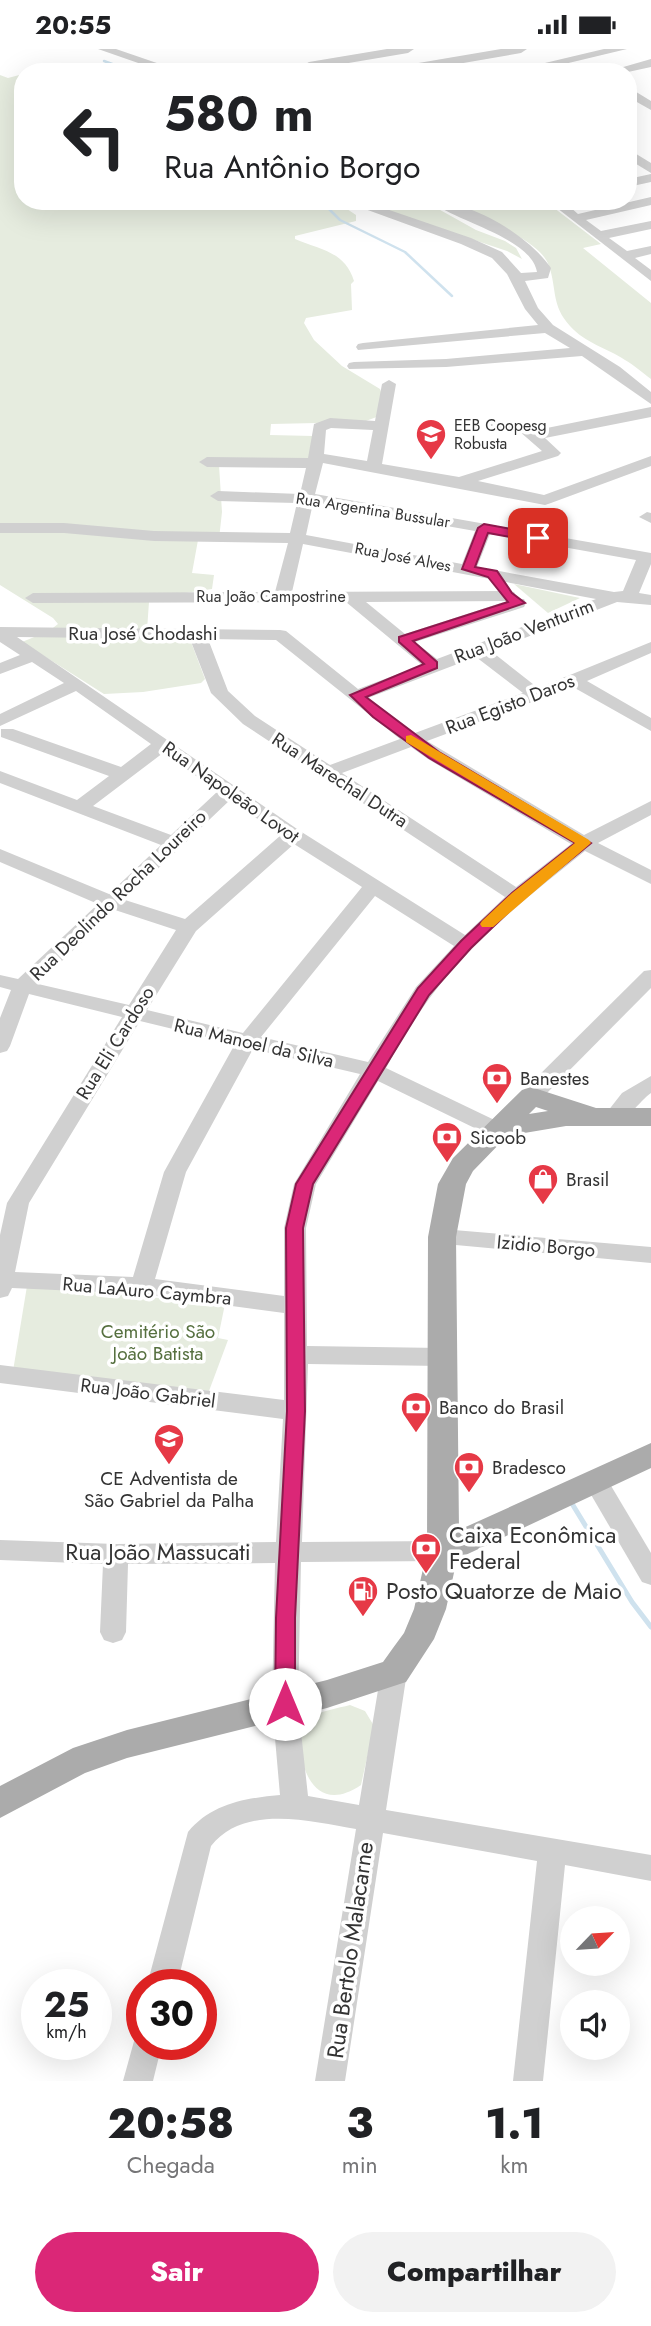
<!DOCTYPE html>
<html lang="pt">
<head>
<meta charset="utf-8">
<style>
  :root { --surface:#fff; --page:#f2f2f2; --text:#202124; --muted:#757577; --accent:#db2777 }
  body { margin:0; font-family:Jost,sans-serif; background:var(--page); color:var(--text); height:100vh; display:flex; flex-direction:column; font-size:26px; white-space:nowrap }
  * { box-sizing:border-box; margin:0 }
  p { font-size:23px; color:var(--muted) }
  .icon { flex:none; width:38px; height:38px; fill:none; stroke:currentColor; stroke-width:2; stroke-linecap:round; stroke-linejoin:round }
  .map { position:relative; height:2032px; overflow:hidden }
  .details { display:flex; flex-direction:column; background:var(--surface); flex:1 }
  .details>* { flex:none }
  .banner { position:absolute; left:14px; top:14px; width:623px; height:147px; border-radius:28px; box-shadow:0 7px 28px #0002; background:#fff; color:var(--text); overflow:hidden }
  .needle { width:46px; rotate:65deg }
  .buttons { position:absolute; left:560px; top:1857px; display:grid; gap:14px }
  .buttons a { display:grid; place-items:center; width:70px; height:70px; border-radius:50%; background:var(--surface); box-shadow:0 7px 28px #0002; font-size:35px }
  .speed { position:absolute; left:21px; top:1920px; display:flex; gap:14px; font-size:35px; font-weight:700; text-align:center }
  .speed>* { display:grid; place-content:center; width:91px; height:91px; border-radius:50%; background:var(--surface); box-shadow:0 7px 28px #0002; line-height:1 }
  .speed small { font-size:18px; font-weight:400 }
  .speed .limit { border:10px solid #d22; background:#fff; color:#111 }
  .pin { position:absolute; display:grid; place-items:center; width:60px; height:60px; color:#fff; margin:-30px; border-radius:14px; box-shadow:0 4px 10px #0006 }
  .me { position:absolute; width:77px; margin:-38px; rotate:0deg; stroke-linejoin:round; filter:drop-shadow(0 0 5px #0008) }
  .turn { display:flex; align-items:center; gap:24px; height:147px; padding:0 35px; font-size:32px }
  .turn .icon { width:91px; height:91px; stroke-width:2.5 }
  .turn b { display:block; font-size:49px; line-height:60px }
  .eta { display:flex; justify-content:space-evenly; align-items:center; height:119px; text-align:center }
  .eta b { font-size:42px; font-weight:800; line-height:49px }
  .cta { display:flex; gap:14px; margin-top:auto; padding:14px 35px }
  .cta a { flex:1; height:80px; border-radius:42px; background:var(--accent); color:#fff; font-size:28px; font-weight:800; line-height:80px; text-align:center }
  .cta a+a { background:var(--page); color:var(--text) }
  .status { display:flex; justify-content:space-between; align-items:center; height:49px; padding:0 35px; background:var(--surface); direction:ltr }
  .status svg { height:19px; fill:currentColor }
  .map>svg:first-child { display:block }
</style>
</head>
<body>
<div class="status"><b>20:55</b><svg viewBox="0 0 49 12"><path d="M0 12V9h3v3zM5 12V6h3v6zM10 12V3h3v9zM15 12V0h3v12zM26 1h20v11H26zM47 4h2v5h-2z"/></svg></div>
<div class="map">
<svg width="651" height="2032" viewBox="0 0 651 2032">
  <rect width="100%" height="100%" fill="#fff"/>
  <g fill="#e6ecdf">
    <path d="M23,25V152H335L356,166V172L295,187V190C320,201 345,202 354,232L351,235L352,261L306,269L304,274L314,291L342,317L380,340L383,349L382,366L363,373L271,375L270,386L313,387L311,415L219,416L222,463L219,490L198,491L192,524L214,526L212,540L158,548L149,553L147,581L188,585L205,630L201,634L143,643L104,645L22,593L49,582L58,575L53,569L0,536V26L8,29Z"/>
    <path d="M357,152H424L476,181L505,192L516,199L522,210L507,202Z"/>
    <path d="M441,152H545L601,195L583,199L651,254V330C643,324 634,316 625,311C607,299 585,294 570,277C551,256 557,240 549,217C540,188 467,164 441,152Z"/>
    <path d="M514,535L580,549L548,564Z"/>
    <path d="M27,1237L225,1255L218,1289L228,1291L209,1342L13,1322Z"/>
    <path d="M350,1656L365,1662L374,1677L361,1736C304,1775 290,1688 309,1670C318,1662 339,1659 350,1656Z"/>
  </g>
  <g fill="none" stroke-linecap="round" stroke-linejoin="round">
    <g stroke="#cfe2ee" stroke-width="2.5">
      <path d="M104,12L134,23"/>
      <path d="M296,152L327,158L340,171L405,203L452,247"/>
    </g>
    <path stroke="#cfe2ee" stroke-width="5" d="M571,1453L632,1553L651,1578"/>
    <g fill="#d0d0d0" fill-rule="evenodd">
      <path d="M98,0H116L183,23H164Z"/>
      <path d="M387,0H414L408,4L313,20L315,23H302L299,19L309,13Z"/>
      <path d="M501,0H527L521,4L411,23H383L389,19Z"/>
      <path d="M604,0H627L531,23H507Z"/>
      <path d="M651,10V18L628,23H606Z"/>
      <path d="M628,38L651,52V61L628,48Z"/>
      <path d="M628,100L651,114V124L628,110Z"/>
      <path d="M651,125V133L628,138V130Z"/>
      <path d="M651,148V156L586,171L601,182L651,172V180L609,189L627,202L651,197V205L635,209L651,221V232L548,152H563L578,165Z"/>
      <path d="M343,152H363L471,189L502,203L521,224L537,223C531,188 453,172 431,152C471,152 528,186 551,219L548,229L525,232L538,259L553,276L620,318L651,343V355L582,307L446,318L349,320L347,317L349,314L354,313L446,310L570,299L545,284L358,301L356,298L358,295L363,294L538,276L525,260L507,225L492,209L461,195Z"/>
      <path d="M389,331L396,335L382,415L459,428L542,402L519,382L489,380L486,377L489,374L523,372L537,381L651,358V368L545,389L561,404L558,407L478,432L544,446L651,407V417L551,454L545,456L323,414L315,445L651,504V515L639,544L651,546V556L617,553L491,602L538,639L651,593V604L587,632L651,669V682L573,638L427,692L584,786L651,752V766L598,794L651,821V835L585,802C530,846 471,892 429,950C413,972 399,995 386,1019L507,1077L510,1082L507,1087L499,1089L491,1087L378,1032L316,1135L306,1179L307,1297L441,1299L449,1302L453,1308L449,1314L441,1317L308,1315L302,1493L443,1492L452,1495L456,1502L452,1509L443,1512L301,1513L298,1655L308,1747L359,1756L381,1623L385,1615L394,1612L403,1615L407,1623L386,1761L651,1806V1832L565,1816L543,2032H513L537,1812L383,1784L345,2032H315L356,1780C310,1772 244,1755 211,1797L177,1936H147L188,1783C211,1755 245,1749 280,1746L272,1655L275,1514L128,1515L126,1583L122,1591L113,1594L104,1591L100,1583L103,1515L0,1511V1491L116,1495L276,1493L283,1370L0,1334V1316L284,1351V1264L142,1245L12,1239L8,1247L0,1249V1186L7,1154L122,968L29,945L10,997L7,1002L0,1004V969L11,941L0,938V926L18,930L98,855L0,813V800L109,845L161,796L0,734V722L77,751L109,727L1,688V680H13L121,718L151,695L76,642L0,677V665L64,634L32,613L0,625V614L20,606L0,593V578L280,581L286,582L358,640L422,616L346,553L33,554L25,549L33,544L275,543L288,494L154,492L64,484H0V474H64L154,482L290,484L297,454L218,452L210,447L218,442L300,445L306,419L207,418L199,413L207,408L308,409L314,375L330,369L375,372L382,335ZM331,379L373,381L367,412L324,405L326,381ZM313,454L322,455L475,482L462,515L306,486ZM490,485L636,511L623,542L614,543L477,518ZM303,495L596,550L437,610L415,593L524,558L526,554L524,550H514L516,547L514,543L508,542L292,543ZM507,552L405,585L366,553ZM17,588L190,590L211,644L243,675L505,848L465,886L300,782ZM208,590L276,591L400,690L330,716L255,667L228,642ZM476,608L523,644L415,684L368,649ZM411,698L428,710L571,795L516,838L342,724ZM163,704L218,742L171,786L93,757ZM230,751L281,786L185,870L125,851ZM294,795L362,838L243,984L147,961L196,882ZM375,847L454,897L416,938L368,1013L261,988ZM115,861L176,881L129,956L38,935ZM140,972L235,995L164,1123L133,1228L15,1223L29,1154ZM253,1000L360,1025L294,1135L284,1179V1247L155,1230L186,1123Z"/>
      <path d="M647,463L651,464V474L639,468Z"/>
      <path d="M651,921V939L539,1052H523L520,1047L523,1042L644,922Z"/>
      <path d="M651,1027V1044C637,1054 625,1077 607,1072L604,1067L622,1044Z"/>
      <path d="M442,1180L651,1198V1214L434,1194L431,1188L434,1182Z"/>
      <path d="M595,1422L604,1425L651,1504V1536L642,1533L583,1432L586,1425Z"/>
      <path d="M142,1983V1995H162L153,2032H123L136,1985Z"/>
    </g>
    <path fill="#ababab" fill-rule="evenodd" d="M531,1038L596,1059H651V1077H566L507,1087L473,1122L466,1135L456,1188L459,1481L651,1394V1419L457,1510L446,1560L434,1590L406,1633L327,1659L127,1709L85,1724L0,1769V1737L73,1699L127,1681L327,1631L383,1613L393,1599L404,1584L414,1560L427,1502L428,1188L438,1135L453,1109L522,1041ZM536,1058L548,1062L529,1065Z"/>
  </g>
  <path fill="#db2777" stroke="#8e194d" stroke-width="2" d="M484,475L538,485L544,489L538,493L488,484L475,518L497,522L512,544L525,554L413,592L437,613V619L366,648L439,703L591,794L522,850L471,899L429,946L313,1135L303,1179L305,1362L295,1569V1655L292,1661L285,1664L278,1661L275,1655L276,1569L287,1362L286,1179L296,1135L418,939L461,892L512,844L575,794L429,709L373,668L350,646L424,615L399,593V588L508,553L488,528L462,520L478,479Z"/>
  <path fill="#f59e0b" d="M411,686L589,791L591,794L493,878H482L480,875L482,872L512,844L575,794L406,693V687Z"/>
  <defs>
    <g id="school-pin" transform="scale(1.575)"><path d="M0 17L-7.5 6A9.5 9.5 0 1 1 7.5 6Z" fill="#e63946" stroke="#fff"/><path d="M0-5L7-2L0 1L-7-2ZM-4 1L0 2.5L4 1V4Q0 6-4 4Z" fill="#fff"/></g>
    <g id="bank-pin" transform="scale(1.575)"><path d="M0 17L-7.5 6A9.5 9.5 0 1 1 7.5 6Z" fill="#e63946" stroke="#fff"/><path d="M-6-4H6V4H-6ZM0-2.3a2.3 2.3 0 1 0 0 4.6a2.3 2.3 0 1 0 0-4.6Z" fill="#fff"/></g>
    <g id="shop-pin" transform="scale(1.575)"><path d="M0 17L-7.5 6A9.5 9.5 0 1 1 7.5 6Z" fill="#e63946" stroke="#fff"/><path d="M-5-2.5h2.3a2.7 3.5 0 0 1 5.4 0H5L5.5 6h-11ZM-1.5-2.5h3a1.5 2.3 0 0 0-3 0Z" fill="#fff"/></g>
    <g id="fuel-pin" transform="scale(1.575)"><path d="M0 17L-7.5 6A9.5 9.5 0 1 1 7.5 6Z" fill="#e63946" stroke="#fff"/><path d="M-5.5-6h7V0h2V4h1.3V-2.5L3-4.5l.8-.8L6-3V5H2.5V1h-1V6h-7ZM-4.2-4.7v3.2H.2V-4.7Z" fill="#fff"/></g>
  </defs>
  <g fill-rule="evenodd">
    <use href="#school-pin" x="431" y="385"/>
    <use href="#bank-pin" x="497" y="1029"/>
    <use href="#bank-pin" x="447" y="1088"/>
    <use href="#shop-pin" x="543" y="1130"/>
    <use href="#bank-pin" x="416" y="1358"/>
    <use href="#school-pin" x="169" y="1390"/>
    <use href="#bank-pin" x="469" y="1418"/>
    <use href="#bank-pin" x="426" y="1499"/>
    <use href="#fuel-pin" x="363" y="1542"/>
  </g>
  <g text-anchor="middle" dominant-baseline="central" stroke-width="7" stroke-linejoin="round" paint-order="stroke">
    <g font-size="16" fill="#333" stroke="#fff" text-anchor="start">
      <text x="454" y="376">EEB Coopesg<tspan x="454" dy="18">Robusta</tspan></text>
    </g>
    <g font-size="16" fill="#333" stroke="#fff">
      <text transform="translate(373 461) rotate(9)">Rua Argentina Bussular</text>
      <text transform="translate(403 508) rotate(11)">Rua José Alves</text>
      <text x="271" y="547">Rua João Campostrine</text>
    </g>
    <g font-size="19" fill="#333" stroke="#fff">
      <text transform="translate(524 582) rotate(-21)">Rua João Venturim</text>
      <text x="143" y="584">Rua José Chodashi</text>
      <text transform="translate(510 655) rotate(-21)">Rua Egisto Daros</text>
      <text transform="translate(340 731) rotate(33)">Rua Marechal Dutra</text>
      <text transform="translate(231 743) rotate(35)">Rua Napoleão Lovot</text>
      <text transform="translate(118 846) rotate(-44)">Rua Deolindo Rocha Loureiro</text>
      <text transform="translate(115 994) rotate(-58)">Rua Eli Cardoso</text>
      <text transform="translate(254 994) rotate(13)">Rua Manoel da Silva</text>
      <text transform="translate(546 1197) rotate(5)">Izidio Borgo</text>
      <text transform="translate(147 1242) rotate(5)">Rua LaAuro Caymbra</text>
      <text transform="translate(148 1344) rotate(7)">Rua João Gabriel</text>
    </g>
    <g font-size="19" fill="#333" stroke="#fff" text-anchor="start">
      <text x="520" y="1029">Banestes</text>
      <text x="470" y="1088">Sicoob</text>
      <text x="566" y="1130">Brasil</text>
      <text x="439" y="1358">Banco do Brasil</text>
      <text x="492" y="1418">Bradesco</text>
      <text x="169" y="1429" text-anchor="middle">CE Adventista de<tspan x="169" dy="22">São Gabriel da Palha</tspan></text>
    </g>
    <g font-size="19" fill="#56703f" stroke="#fff">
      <text x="158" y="1282">Cemitério São<tspan x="158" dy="22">João Batista</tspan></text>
    </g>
    <g font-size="23" fill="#333" stroke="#fff" text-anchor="start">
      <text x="449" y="1486">Caixa Econômica<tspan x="449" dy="26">Federal</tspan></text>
      <text x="386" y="1542">Posto Quatorze de Maio</text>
    </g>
    <g font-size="23" fill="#333" stroke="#fff">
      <text x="158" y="1503">Rua João Massucati</text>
      <text transform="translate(350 1901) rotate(-82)">Rua Bertolo Malacarne</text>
    </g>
  </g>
</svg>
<div class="buttons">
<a><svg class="needle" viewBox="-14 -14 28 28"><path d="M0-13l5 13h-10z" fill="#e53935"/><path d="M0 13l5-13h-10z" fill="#757577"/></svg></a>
<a><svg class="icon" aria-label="sound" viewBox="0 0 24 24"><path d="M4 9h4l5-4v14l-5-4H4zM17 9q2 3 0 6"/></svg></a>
</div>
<div class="speed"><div>25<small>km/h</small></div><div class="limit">30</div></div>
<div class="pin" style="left:538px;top:489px;background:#d93025"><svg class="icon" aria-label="arrive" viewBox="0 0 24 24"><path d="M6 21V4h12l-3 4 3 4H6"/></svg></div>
<svg class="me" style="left:285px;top:1655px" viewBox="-20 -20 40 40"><circle r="19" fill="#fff"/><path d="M0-13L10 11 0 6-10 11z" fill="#db2777"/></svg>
<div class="banner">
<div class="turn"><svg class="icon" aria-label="left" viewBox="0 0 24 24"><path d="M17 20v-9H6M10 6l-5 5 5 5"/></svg><div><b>580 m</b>Rua Antônio Borgo</div></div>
</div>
</div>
<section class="details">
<div class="eta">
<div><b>20:58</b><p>Chegada</p></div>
<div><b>3</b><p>min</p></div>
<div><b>1.1</b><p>km</p></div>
</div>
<div class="cta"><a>Sair</a><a>Compartilhar</a></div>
</section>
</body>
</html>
